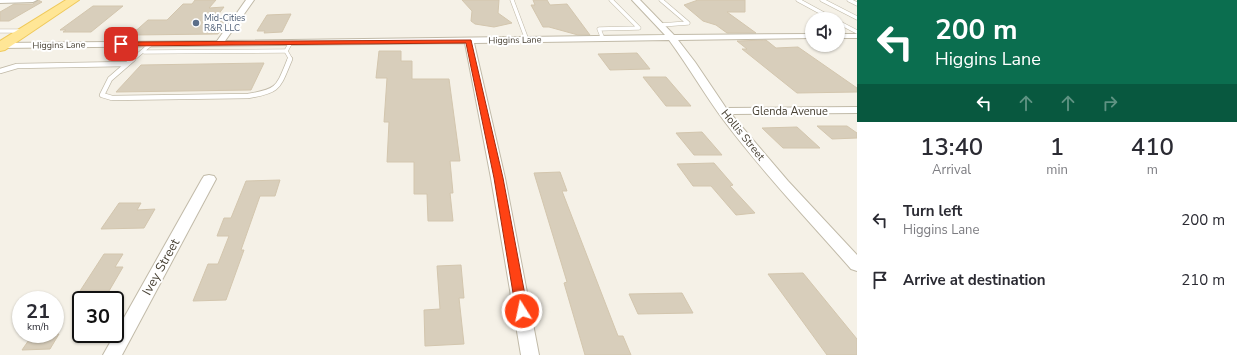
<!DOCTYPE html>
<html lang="en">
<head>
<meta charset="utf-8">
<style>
  :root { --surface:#fff; --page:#f7f7f7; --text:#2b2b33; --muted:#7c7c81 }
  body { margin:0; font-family:"Nunito Sans",sans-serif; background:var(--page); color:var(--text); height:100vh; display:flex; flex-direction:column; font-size:15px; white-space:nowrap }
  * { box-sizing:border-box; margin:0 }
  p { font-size:13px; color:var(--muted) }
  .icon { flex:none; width:22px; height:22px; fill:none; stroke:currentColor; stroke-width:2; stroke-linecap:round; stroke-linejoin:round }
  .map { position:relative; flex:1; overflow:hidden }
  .details { display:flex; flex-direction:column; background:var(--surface); width:380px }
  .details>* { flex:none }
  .top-card { background:#0b6e4f; color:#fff; overflow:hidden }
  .tools { position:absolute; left:805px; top:12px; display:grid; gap:8px }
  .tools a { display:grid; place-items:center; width:40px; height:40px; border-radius:50%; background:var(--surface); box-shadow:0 1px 3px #0004; font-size:20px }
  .speed { position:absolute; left:12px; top:291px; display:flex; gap:8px; font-size:20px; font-weight:700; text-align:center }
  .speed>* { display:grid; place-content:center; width:52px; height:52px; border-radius:50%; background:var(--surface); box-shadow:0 1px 3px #0004; line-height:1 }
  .speed small { font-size:10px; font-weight:400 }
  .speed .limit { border:2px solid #111; border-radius:6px; background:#fff; color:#111 }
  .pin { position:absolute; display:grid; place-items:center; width:34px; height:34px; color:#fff; margin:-17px; border-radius:8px; box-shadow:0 2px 6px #0006 }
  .me { position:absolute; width:44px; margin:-22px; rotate:350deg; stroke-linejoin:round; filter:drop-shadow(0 0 3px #0008) }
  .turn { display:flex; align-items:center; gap:14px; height:84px; padding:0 12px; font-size:18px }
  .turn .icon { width:52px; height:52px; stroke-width:2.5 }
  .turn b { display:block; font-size:28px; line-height:34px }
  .lanes { display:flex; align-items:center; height:38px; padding:0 12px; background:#0003; justify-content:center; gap:20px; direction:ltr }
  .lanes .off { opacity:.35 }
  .eta { display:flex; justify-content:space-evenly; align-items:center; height:68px; text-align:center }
  .eta b { font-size:24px; font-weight:600; line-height:28px }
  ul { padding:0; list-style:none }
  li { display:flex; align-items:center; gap:12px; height:60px; padding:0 12px }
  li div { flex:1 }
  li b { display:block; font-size:15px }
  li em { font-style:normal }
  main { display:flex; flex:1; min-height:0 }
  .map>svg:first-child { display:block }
</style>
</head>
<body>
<main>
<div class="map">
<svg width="857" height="355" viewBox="0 0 857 355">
  <rect width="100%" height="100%" fill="#f5f1e7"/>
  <g fill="#d8cebb" stroke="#d3c6ae">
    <path d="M38,0L42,2L9,21H0V12L14,4H33Z"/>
    <path d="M195,0H216L209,8L224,7L214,20H228L218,34L131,35L148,20H167L183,4H192Z"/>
    <path d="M462,0H499L498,13L512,23L494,27L475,24L471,21L472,11Z"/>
    <path d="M533,0H547L550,5L567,4L590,35H578L549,27H543L531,5H535Z"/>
    <path d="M698,0H745V12H727L756,33H727L716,25L703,21L684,5Z"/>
    <path d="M93,6H123L91,32H63L66,30H60Z"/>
    <path d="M291,14L282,32L264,33L265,31H257L267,15Z"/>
    <path d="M766,40L776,48L798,47L857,88V92L797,93L742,49H747L737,41Z"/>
    <path d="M379,51H401V61H412V79H449L460,161H450L453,193H450L453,221H428L427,194H414V162H387L389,122H384L387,78H376Z"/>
    <path d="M637,53L650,69L610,70L598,54Z"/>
    <path d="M264,63L251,90L116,92L141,65Z"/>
    <path d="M643,77H666L691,106H666Z"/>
    <path d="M817,126H847L857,133V138L832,139Z"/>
    <path d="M797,127L820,148H783L762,128Z"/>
    <path d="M702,132L722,155H694L676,133Z"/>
    <path d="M714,163L733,185L730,186L755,213L736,215L711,186H693L677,164Z"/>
    <path d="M560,172L567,191H562L618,336H623L631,355H585L564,283L567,282L534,173Z"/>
    <path d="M280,180L275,196H260L241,250H244L226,300L193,301L208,264H218L229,236H217L224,218H231L246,181Z"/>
    <path d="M119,203H141L137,210L155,209L144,228L101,229Z"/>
    <path d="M104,254H123L115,267H123L109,291H80Z"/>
    <path d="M461,265L464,298H459L464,344L425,346L424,310L440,309L437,266Z"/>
    <path d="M803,273L857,339V355H827L768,274Z"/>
    <path d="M682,293L693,313L638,314L629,294Z"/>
    <path d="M33,334H59L50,349L22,350Z"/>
  </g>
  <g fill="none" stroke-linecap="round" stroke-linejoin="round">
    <g stroke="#c1baa8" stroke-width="4.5">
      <g id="service-far1">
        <path d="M512,0L527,40"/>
        <path d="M661,0L688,23L661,25"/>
        <path d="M798,0L833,19"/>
        <path d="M822,0L857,18"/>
        <path d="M849,0L857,4"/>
        <path d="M838,22L857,32"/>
        <path d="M0,31H24"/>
        <path d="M603,39L599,29L639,28L611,0"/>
        <path d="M144,52L286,51"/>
        <path d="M132,60L151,44"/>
        <path d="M289,60L290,58L286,51L291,42"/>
      </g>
    </g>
    <g stroke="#c1baa8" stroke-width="6">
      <g id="service">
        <path d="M133,59L110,79L102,95L112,98L248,96C280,91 278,87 290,59"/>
        <path d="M0,71L17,66L126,64"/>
      </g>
    </g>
    <g stroke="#c1baa8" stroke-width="2">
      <g id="minor">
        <path d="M0,0H37L33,2L0,3Z"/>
        <path d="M246,0H254L225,41L665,35L632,0H640L674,35L812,34V38L678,40L695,62L726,108L857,107V113L731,114L788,181L857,255V271L851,269C809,221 764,174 725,122C706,97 689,67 669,40L474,43L505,178L539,355H521L491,178L465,43L0,48V44L2,43L217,41Z"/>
        <rect x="838" y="34" width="19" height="4"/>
        <path d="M209,175L214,176L216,179L122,355H103L202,179L204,176Z"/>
      </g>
    </g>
    <g stroke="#efc95b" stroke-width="2">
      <path id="primary" d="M66,0H79L5,50L0,51V41Z"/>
    </g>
    <use href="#service-far1" stroke="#fff" stroke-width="3.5"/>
    <use href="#service" stroke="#fff" stroke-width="4.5"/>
    <use href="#minor" fill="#fff" fill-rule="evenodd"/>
    <use href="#primary" fill="#ffe696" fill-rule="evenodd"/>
  </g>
  <path fill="#ff4214" stroke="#a62b0d" d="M471,40L503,178L528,311L526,314L522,316L518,314L516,311L494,178L466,43L121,46L118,44L121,42Z"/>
  <circle fill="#5c6f8a" stroke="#fff" stroke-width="1.5" cx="196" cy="23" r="4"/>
  <g text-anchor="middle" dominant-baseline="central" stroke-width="4" stroke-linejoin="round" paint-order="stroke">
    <g font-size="9" fill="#4e5e75" stroke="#fff" text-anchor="start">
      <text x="204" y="18">Mid-Cities<tspan x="204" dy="10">R&amp;R LLC</tspan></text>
    </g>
    <g font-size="9" fill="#494235" stroke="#fff">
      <text transform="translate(515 40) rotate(-1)">Higgins Lane</text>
      <text transform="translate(59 45) rotate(-1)">Higgins Lane</text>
    </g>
    <g font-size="11" fill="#494235" stroke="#fff">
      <text x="790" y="111">Glenda Avenue</text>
      <text transform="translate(743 135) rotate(51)">Hollis Street</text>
    </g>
    <g font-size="13" fill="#494235" stroke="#fff">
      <text transform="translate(161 267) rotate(-61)">Ivey Street</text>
    </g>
  </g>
</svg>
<div class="tools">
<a><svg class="icon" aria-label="sound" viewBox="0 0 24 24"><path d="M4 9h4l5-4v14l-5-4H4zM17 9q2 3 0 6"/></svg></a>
</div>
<div class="speed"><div>21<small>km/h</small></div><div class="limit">30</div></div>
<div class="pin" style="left:121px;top:44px;background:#d93025"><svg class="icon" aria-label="arrive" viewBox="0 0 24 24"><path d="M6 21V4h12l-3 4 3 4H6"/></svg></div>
<svg class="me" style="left:522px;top:311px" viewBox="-20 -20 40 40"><circle r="17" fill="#ff4214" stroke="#fff" stroke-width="3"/><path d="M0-11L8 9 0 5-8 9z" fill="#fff"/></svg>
</div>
<section class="details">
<div class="top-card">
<div class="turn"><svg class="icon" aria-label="left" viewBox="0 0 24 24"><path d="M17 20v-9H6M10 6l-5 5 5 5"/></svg><div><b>200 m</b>Higgins Lane</div></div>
<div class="lanes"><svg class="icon" aria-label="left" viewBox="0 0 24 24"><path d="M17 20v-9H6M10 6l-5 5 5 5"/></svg><svg class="icon off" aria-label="ahead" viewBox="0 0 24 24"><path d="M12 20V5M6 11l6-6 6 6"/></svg><svg class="icon off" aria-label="ahead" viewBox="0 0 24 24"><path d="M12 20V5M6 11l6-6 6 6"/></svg><svg class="icon off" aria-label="right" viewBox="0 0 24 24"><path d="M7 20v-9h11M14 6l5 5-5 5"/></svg></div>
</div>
<div class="eta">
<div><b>13:40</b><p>Arrival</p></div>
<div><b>1</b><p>min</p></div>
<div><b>410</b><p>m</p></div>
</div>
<ul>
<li><svg class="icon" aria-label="left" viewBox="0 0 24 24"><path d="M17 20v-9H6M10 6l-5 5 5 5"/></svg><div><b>Turn left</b><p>Higgins Lane</p></div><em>200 m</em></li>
<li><svg class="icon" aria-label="arrive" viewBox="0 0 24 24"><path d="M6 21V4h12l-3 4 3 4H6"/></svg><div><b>Arrive at destination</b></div><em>210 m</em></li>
</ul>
</section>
</main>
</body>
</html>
